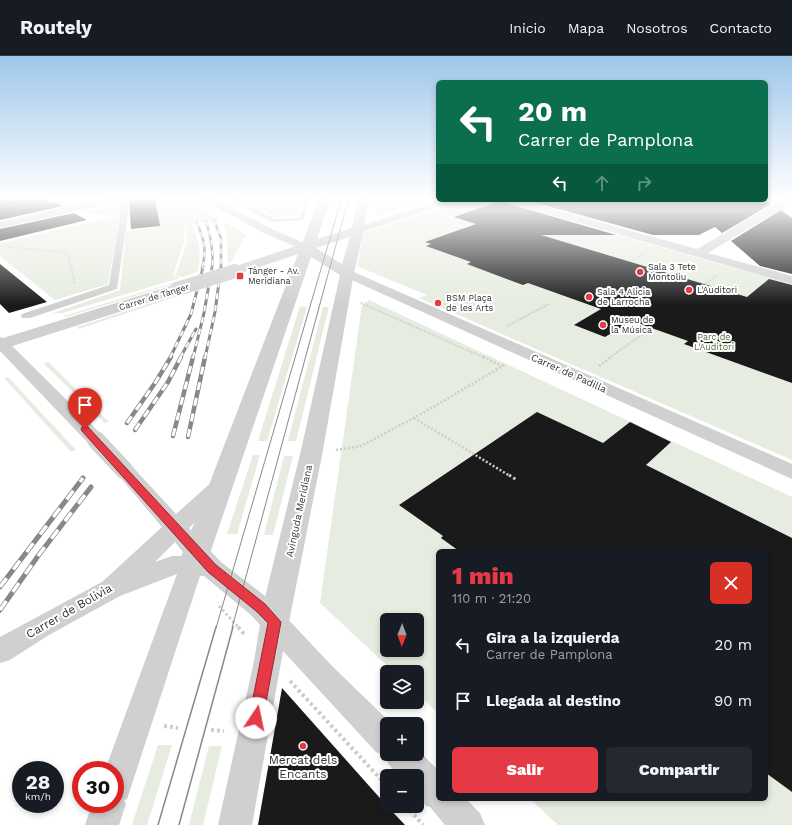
<!DOCTYPE html>
<html lang="es">
<head>
<meta charset="utf-8">
<style>
  :root { --surface:#171b24; --page:#242831; --text:#f1f3f6; --muted:#9ea1a6; --line:#363941; --accent:#e63946 }
  body { margin:0; font-family:"Work Sans",sans-serif; background:var(--page); color:var(--text); height:100vh; display:flex; flex-direction:column; font-size:15px; white-space:nowrap }
  * { box-sizing:border-box; margin:0 }
  p { font-size:13px; color:var(--muted) }
  .icon { flex:none; width:22px; height:22px; fill:none; stroke:currentColor; stroke-width:2; stroke-linecap:round; stroke-linejoin:round }
  .map { position:relative; flex:1; overflow:hidden }
  .side { position:absolute; left:436px; top:493px; width:332px; height:252px; display:flex; flex-direction:column; background:var(--surface); border-radius:6px; box-shadow:0 2px 6px #0003 }
  .side>* { flex:none }
  .hud { position:absolute; left:436px; top:24px; width:332px; height:122px; border-radius:6px; box-shadow:0 2px 6px #0003; background:#0b6e4f; color:#fff; overflow:hidden }
  .needle { width:26px; rotate:181deg }
  .fabs { position:absolute; left:380px; top:557px; display:grid; gap:8px }
  .fabs a { display:grid; place-items:center; width:44px; height:44px; border-radius:6px; background:var(--surface); box-shadow:0 2px 6px #0003; font-size:20px }
  .speed { position:absolute; left:12px; top:705px; display:flex; gap:8px; font-size:20px; font-weight:700; text-align:center }
  .speed>* { display:grid; place-content:center; width:52px; height:52px; border-radius:50%; background:var(--surface); box-shadow:0 2px 6px #0003; line-height:1 }
  .speed small { font-size:10px; font-weight:400 }
  .speed .limit { border:6px solid #d22; background:#fff; color:#111 }
  .pin { position:absolute; display:grid; place-items:center; width:34px; height:34px; color:#fff; margin:-41px -17px; border-radius:50% 50% 50% 0; rotate:-45deg; box-shadow:0 0 4px #0007 }
  .pin .icon { rotate:45deg }
  .me { position:absolute; width:44px; margin:-22px; rotate:11deg; stroke-linejoin:round; filter:drop-shadow(0 0 3px #0008) }
  .turn { display:flex; align-items:center; gap:14px; height:84px; padding:0 16px; font-size:18px }
  .turn .icon { width:52px; height:52px; stroke-width:2.5 }
  .turn b { display:block; font-size:28px; line-height:34px }
  .lanes { display:flex; align-items:center; height:38px; padding:0 16px; background:#0003; justify-content:center; gap:20px; direction:ltr }
  .lanes .off { opacity:.35 }
  .round { display:grid; place-items:center; flex:none; width:42px; height:42px; border-radius:6px; background:var(--page) }
  .overview { display:flex; align-items:center; justify-content:space-between; height:68px; padding:0 16px }
  h1 { font-size:24px; font-weight:800; line-height:30px; color:var(--accent) }
  .button { display:flex; gap:8px; margin-top:auto; padding:8px 16px }
  .button a { flex:1; height:46px; border-radius:6px; background:var(--accent); color:#fff; font-size:16px; font-weight:800; line-height:46px; text-align:center }
  .button a+a { background:var(--page); color:var(--text) }
  ul { padding:0; list-style:none }
  li { display:flex; align-items:center; gap:12px; height:56px; padding:0 16px }
  li div { flex:1 }
  li b { display:block; font-size:15px }
  li em { font-style:normal }
  header { display:flex; align-items:center; gap:24px; box-sizing:border-box; height:56px; padding:0 20px; background:var(--surface); border-bottom:1px solid var(--line) }
  header strong { font-size:19px }
  nav { display:flex; gap:22px; margin-inline-start:auto; font-size:14px }
  .map>svg:first-child { display:block }
</style>
</head>
<body>
<header>
<strong>Routely</strong>
<nav><a>Inicio</a><a>Mapa</a><a>Nosotros</a><a>Contacto</a></nav>
</header>
<div class="map">
<svg width="792" height="769" viewBox="0 0 792 769">
  <rect width="100%" height="100%" fill="#fff"/>
  <g fill="#e6ecdf" fill-rule="evenodd">
    <path d="M155,141H180L219,164L191,168C201,188 201,194 198,216L182,221L175,220L187,186L186,169H185L184,186L173,220L180,222L62,257H53L120,234L126,175L160,171Z"/>
    <path d="M253,141H305L297,159L276,161L238,145Z"/>
    <path d="M379,141H436L376,160Z"/>
    <path d="M466,144H493L792,228V404L419,242L427,239L359,211L358,208L363,179L366,176Z"/>
    <path d="M119,149V158L106,160L86,156Z"/>
    <path d="M119,160L108,228L55,244L0,200V187Z"/>
    <path d="M223,165L246,179L231,206L228,207L227,180Z"/>
    <path d="M182,224L183,225L66,261L64,260Z"/>
    <path d="M179,238L181,239L79,273L77,271Z"/>
    <path d="M369,244L792,441V769H558L530,743H766V495H438V657L417,637V616H394L320,547L362,249ZM387,564H417V594H387Z"/>
    <path d="M300,250L307,251L267,385H258Z"/>
    <path d="M323,251H329L296,385H288Z"/>
    <path d="M48,306L109,366L105,367L44,308Z"/>
    <path d="M8,321L76,394L71,396L4,322Z"/>
    <path d="M253,399H260L237,478H227Z"/>
    <path d="M284,400H293L273,479H264Z"/>
    <path d="M158,689H172L147,769H132Z"/>
    <path d="M209,690H222L203,769H189Z"/>
  </g>
  <g fill="#1a1a1a">
    <path d="M0,142H44L49,147L54,146L63,150L0,164Z"/>
    <path d="M131,142H155L160,170L131,173L129,144Z"/>
    <path d="M503,144L506,147L616,179H541L747,241L769,223L792,229V327L684,288L688,285L632,265L605,281L574,269L601,253L528,227L523,229L467,208L471,206L426,190L431,188L425,186L476,168L454,161Z"/>
    <path d="M526,144H766L771,148L722,177L715,171L699,179H653Z"/>
    <path d="M781,154L792,162V218L760,210L731,185Z"/>
    <path d="M74,157L87,164L0,185V173Z"/>
    <path d="M0,208L47,246L9,257L0,248Z"/>
    <path d="M537,356L603,387L630,366L671,386L646,409L792,482V736L766,717V495H459L441,482L443,480L399,449Z"/>
    <path d="M282,632L387,750L405,769H258Z"/>
  </g>
  <g fill="none" stroke-linecap="round" stroke-linejoin="round">
    <g stroke="#cdcdcd" stroke-width="1.5" stroke-dasharray="1 1" stroke-linecap="butt">
      <path d="M0,142L13,150"/>
      <path d="M0,190L67,197L71,212"/>
      <path d="M630,205L644,198"/>
    </g>
    <g stroke="#cdcdcd" stroke-width="2" stroke-dasharray="1.5 1.5" stroke-linecap="butt">
      <path d="M71,211L75,228"/>
      <path d="M705,228L718,219"/>
      <path d="M361,247L485,302"/>
      <path d="M507,270L549,248"/>
      <path d="M609,302L647,275"/>
    </g>
    <g stroke="#cdcdcd" stroke-width="2.5" stroke-dasharray="2 2" stroke-linecap="butt">
      <path d="M483,301L502,310"/>
      <path d="M599,310L611,301"/>
      <path d="M414,362L510,420"/>
      <path d="M336,394L361,390L423,357L506,308"/>
    </g>
    <g stroke="#cdcdcd" stroke-width="3" stroke-dasharray="2.5 2.5" stroke-linecap="butt">
      <path d="M509,419L517,424"/>
      <path d="M219,550L239,572"/>
    </g>
    <g stroke="#cdcdcd" stroke-width="4" stroke-dasharray="3 3" stroke-linecap="butt">
      <path d="M238,571L246,580"/>
      <path d="M290,625L387,730"/>
      <path d="M164,670L178,672"/>
      <path d="M211,674L224,675"/>
      <path d="M406,750L423,769"/>
    </g>
    <path fill="#d0d0d0" fill-rule="evenodd" d="M225,141H232L275,163L299,162L307,141H312L303,164L272,166Z"/>
    <path fill="#d0d0d0" fill-rule="evenodd" d="M123,144L127,146L128,158L117,233L30,262H22L21,260L22,258L109,229L120,158L119,146Z"/>
    <g fill="#d0d0d0" fill-rule="evenodd">
      <path d="M111,141H130L126,144L0,172V166Z"/>
      <path d="M198,141H210L272,173L311,190L313,192L311,194H303L264,177Z"/>
      <path d="M786,141H792V146L708,197L792,220V228L506,146L504,144H520L697,193Z"/>
      <path d="M440,144H455L453,146L362,176L358,177L353,174L354,172Z"/>
      <path d="M347,213L792,408V423L343,220L341,217L343,214Z"/>
      <path d="M0,281L5,283L103,380L105,384L103,388L96,390L89,388L0,295Z"/>
      <path d="M124,407L131,409L176,458L214,424L221,422L228,424L231,429L228,434L189,472L221,506L269,543L333,611L392,668H387V698H417V693L438,714V743H466L480,757L485,769H445L430,751L426,750L417,740V720H399L389,709L385,700L376,696L283,595L252,769H218L254,605L260,569L251,559L204,520H200L131,731L127,743L124,744L126,748L119,769H85L92,748H115V714H105L177,518L120,540L49,579L10,604L0,607V581L102,526L162,471L114,414L117,409ZM175,486L186,500H172L155,506Z"/>
    </g>
    <g fill="#d0d0d0" fill-rule="evenodd">
      <path d="M320,141H331L317,183L352,172L358,141H369L364,174L354,217L323,394L289,566L285,575L274,579L263,575L259,566L301,394L340,219L311,201L206,509L202,517L192,520L182,517L178,509L298,198L235,219L230,218L228,215L230,212L302,188ZM350,181L342,208L316,192Z"/>
      <path d="M177,228L182,230L185,233L182,236L0,294V283Z"/>
    </g>
    <g stroke="#888" stroke-width="1">
      <path d="M216,572L342,141"/>
      <path d="M232,572L349,141"/>
    </g>
    <g stroke="#888" stroke-width="1.5">
      <path d="M158,769L216,571"/>
      <path d="M179,769L233,571"/>
    </g>
    <g stroke="#888" stroke-width="2.5">
      <g id="rail-far3">
        <path d="M214,164L221,182V212"/>
        <path d="M206,165C211,181 214,195 212,212"/>
        <path d="M197,167C204,183 207,195 202,212"/>
      </g>
    </g>
    <g stroke="#888" stroke-width="3">
      <g id="rail-far2">
        <path d="M170,302L191,258L203,211"/>
        <path d="M180,302L196,273"/>
        <path d="M193,302L204,257L212,211"/>
        <path d="M205,302L215,256L221,211"/>
      </g>
    </g>
    <g stroke="#888" stroke-width="4.5">
      <g id="rail-far1">
        <path d="M127,367L155,327L171,301"/>
        <path d="M135,374L168,326L181,301"/>
        <path d="M173,380L193,301"/>
        <path d="M188,381L205,301"/>
      </g>
    </g>
    <g stroke="#888" stroke-width="5">
      <g id="rail">
        <path d="M0,531L83,422"/>
        <path d="M0,554L38,500L91,431"/>
      </g>
    </g>
    <use href="#rail-far3" stroke="#fff" stroke-width="1.5" stroke-dasharray="5" stroke-linecap="butt"/>
    <use href="#rail-far2" stroke="#fff" stroke-width="2" stroke-dasharray="6" stroke-linecap="butt"/>
    <use href="#rail-far1" stroke="#fff" stroke-width="3" stroke-dasharray="8" stroke-linecap="butt"/>
    <use href="#rail" stroke="#fff" stroke-width="3.5" stroke-dasharray="11" stroke-linecap="butt"/>
    <path stroke="#d0d0d0" stroke-width="14" d="M177,233L235,215"/>
    <path stroke="#d0d0d0" stroke-width="18" d="M96,384L124,414"/>
  </g>
  <linearGradient id="sky" x2="0" y2="1"><stop stop-color="#9ec6ea"/><stop offset="0.57" stop-color="#fff"/><stop offset="1" stop-color="#fff" stop-opacity="0"/></linearGradient>
  <rect width="792" height="249" fill="url(#sky)"/>
  <path fill="#e63946" stroke="#96252e" d="M85,370L88,371L216,509L265,548L281,566L262,667L256,669L251,667L249,662L268,567L256,555L208,516L82,375L81,373L82,371Z"/>
  <g fill="#e63946" stroke="#fff" stroke-width="1.5">
    <circle cx="640" cy="216" r="4"/>
    <rect x="236" y="216" width="8" height="8" rx="2"/>
    <circle cx="689" cy="234" r="4"/>
    <circle cx="589" cy="241" r="4"/>
    <circle cx="438" cy="247" r="4"/>
    <circle cx="603" cy="269" r="4"/>
    <circle cx="303" cy="690" r="4"/>
  </g>
  <g text-anchor="middle" dominant-baseline="central" stroke-width="4" stroke-linejoin="round" paint-order="stroke">
    <g font-size="9" fill="#333" stroke="#fff" text-anchor="start">
      <text x="648" y="211">Sala 3 Tete<tspan x="648" dy="10">Montoliu</tspan></text>
      <text x="248" y="215">Tànger - Av.<tspan x="248" dy="10">Meridiana</tspan></text>
      <text x="697" y="234">L'Auditori</text>
      <text x="597" y="236">Sala 4 Alicia<tspan x="597" dy="10">de Larrocha</tspan></text>
      <text x="446" y="242">BSM Plaça<tspan x="446" dy="10">de les Arts</tspan></text>
      <text x="611" y="264">Museu de<tspan x="611" dy="10">la Música</tspan></text>
    </g>
    <g font-size="9" fill="#333" stroke="#fff">
      <text transform="translate(154 241) rotate(-17)">Carrer de Tànger</text>
    </g>
    <g font-size="9" fill="#56703f" stroke="#fff">
      <text x="714" y="281">Parc de<tspan x="714" dy="10">L'Auditori</tspan></text>
    </g>
    <g font-size="10" fill="#333" stroke="#fff">
      <text transform="translate(569 317) rotate(24)">Carrer de Padilla</text>
      <text transform="translate(299 455) rotate(-78)">Avinguda Meridiana</text>
    </g>
    <g font-size="12" fill="#333" stroke="#fff">
      <text transform="translate(69 555) rotate(-30)">Carrer de Bolívia</text>
    </g>
    <g font-size="12" fill="#333" stroke="#fff">
      <text x="303" y="704">Mercat dels<tspan x="303" dy="14">Encants</tspan></text>
    </g>
  </g>
</svg>
<div class="fabs">
<a><svg class="needle" viewBox="-14 -14 28 28"><path d="M0-13l5 13h-10z" fill="#e53935"/><path d="M0 13l5-13h-10z" fill="#9ea1a6"/></svg></a>
<a><svg class="icon" aria-label="layers" viewBox="0 0 24 24"><path d="M12 4l9 5-9 5-9-5zM3 14l9 5 9-5"/></svg></a>
<a>+</a>
<a>−</a>
</div>
<div class="speed"><div>28<small>km/h</small></div><div class="limit">30</div></div>
<div class="pin" style="left:85px;top:373px;background:#d93025"><svg class="icon" aria-label="arrive" viewBox="0 0 24 24"><path d="M6 21V4h12l-3 4 3 4H6"/></svg></div>
<svg class="me" style="left:256px;top:662px" viewBox="-20 -20 40 40"><circle r="19" fill="#fff"/><path d="M0-13L10 11 0 6-10 11z" fill="#e63946"/></svg>
<div class="hud">
<div class="turn"><svg class="icon" aria-label="left" viewBox="0 0 24 24"><path d="M17 20v-9H6M10 6l-5 5 5 5"/></svg><div><b>20 m</b>Carrer de Pamplona</div></div>
<div class="lanes"><svg class="icon" aria-label="left" viewBox="0 0 24 24"><path d="M17 20v-9H6M10 6l-5 5 5 5"/></svg><svg class="icon off" aria-label="ahead" viewBox="0 0 24 24"><path d="M12 20V5M6 11l6-6 6 6"/></svg><svg class="icon off" aria-label="right" viewBox="0 0 24 24"><path d="M7 20v-9h11M14 6l5 5-5 5"/></svg></div>
</div>
<section class="side">
<div class="overview"><div><h1>1 min</h1><p>110 m · 21:20</p></div><a class="round" style="background:#d93025;color:#fff"><svg class="icon" aria-label="close" viewBox="0 0 24 24"><path d="M6 6l12 12M18 6L6 18"/></svg></a></div>
<ul>
<li><svg class="icon" aria-label="left" viewBox="0 0 24 24"><path d="M17 20v-9H6M10 6l-5 5 5 5"/></svg><div><b>Gira a la izquierda</b><p>Carrer de Pamplona</p></div><em>20 m</em></li>
<li><svg class="icon" aria-label="arrive" viewBox="0 0 24 24"><path d="M6 21V4h12l-3 4 3 4H6"/></svg><div><b>Llegada al destino</b></div><em>90 m</em></li>
</ul>
<div class="button"><a>Salir</a><a>Compartir</a></div>
</section>
</div>
</body>
</html>
